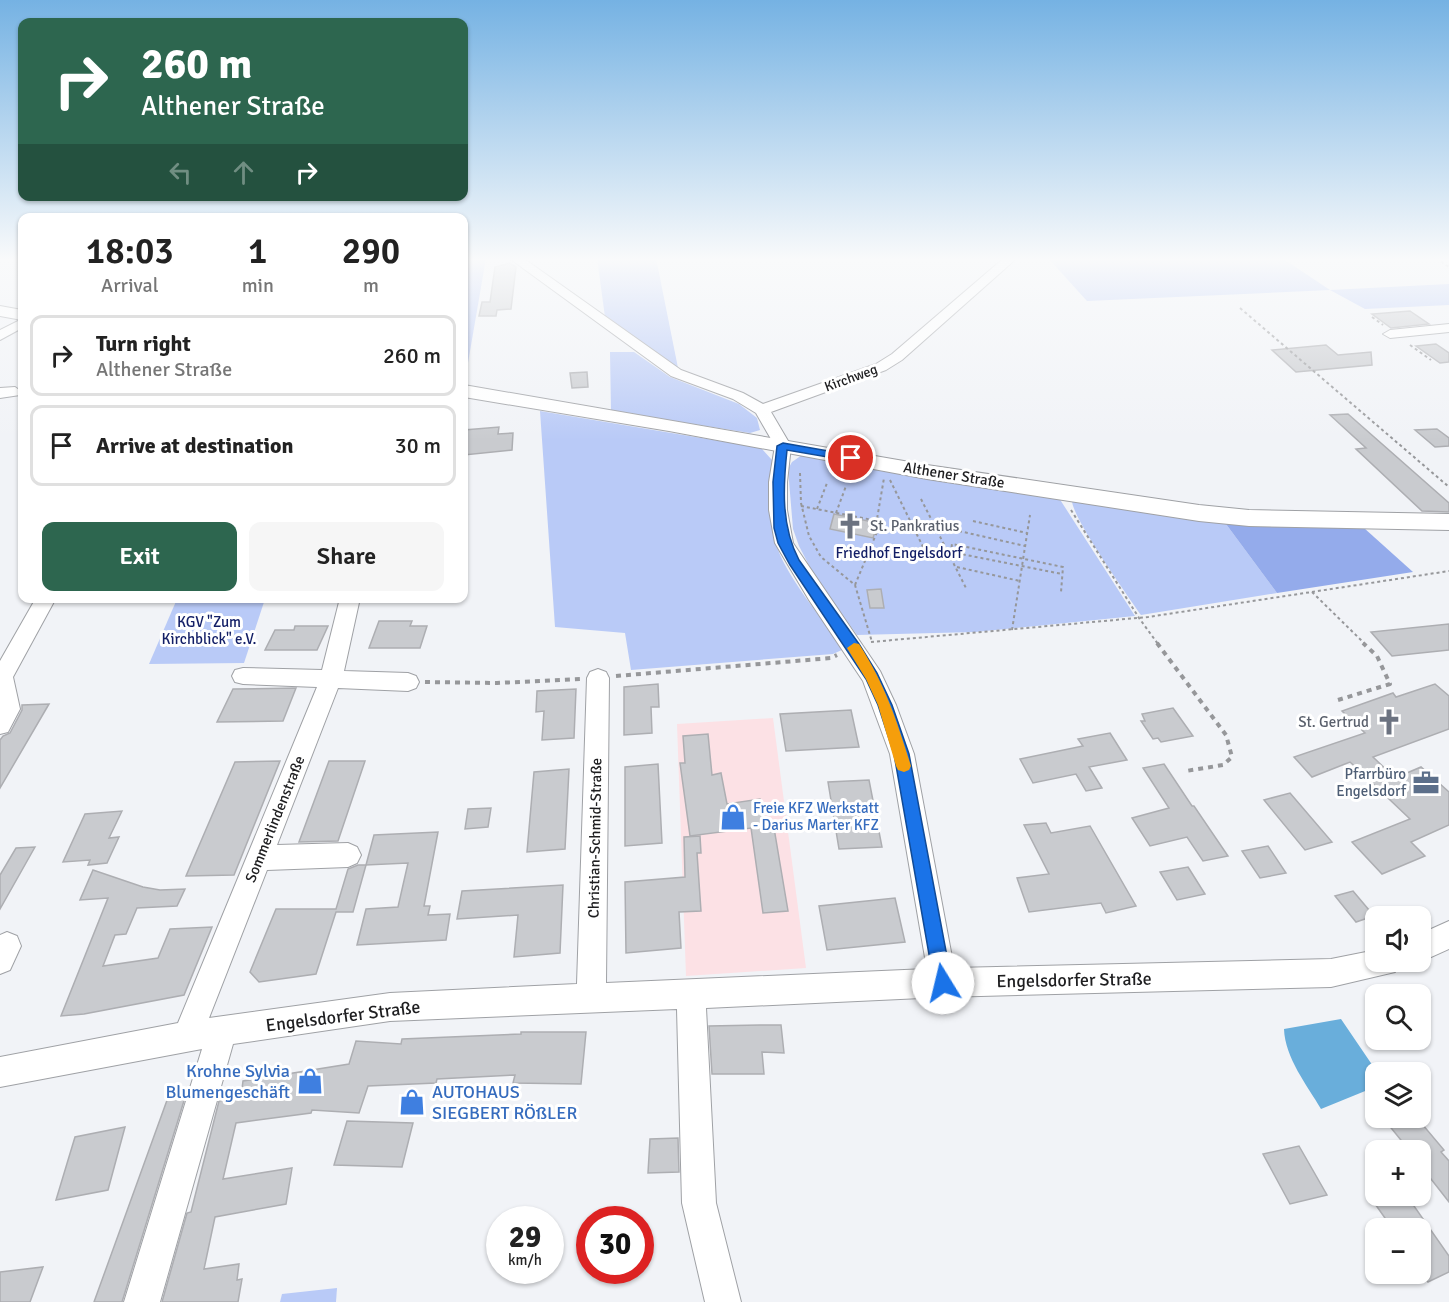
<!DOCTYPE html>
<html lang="en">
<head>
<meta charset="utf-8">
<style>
  :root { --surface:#fff; --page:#f6f6f6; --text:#222; --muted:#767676; --line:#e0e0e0; --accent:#2d664f }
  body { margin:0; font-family:Signika,sans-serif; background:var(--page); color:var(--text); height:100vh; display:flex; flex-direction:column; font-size:22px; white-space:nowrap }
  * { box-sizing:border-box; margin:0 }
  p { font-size:20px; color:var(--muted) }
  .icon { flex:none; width:33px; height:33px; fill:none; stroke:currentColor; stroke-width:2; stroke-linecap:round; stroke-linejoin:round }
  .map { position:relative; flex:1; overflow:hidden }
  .sheet { position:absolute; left:18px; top:213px; width:450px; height:390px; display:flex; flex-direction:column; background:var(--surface); border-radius:12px; box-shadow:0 2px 4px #0004 }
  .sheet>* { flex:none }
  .hud { position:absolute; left:18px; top:18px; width:450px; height:183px; border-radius:12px; box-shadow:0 2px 4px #0004; background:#2d664f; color:#fff; overflow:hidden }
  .controls { position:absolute; left:1365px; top:906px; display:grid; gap:12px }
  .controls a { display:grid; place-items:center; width:66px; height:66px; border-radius:12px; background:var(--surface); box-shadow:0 2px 4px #0004; font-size:30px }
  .speed { position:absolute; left:486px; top:1206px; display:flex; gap:12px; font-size:30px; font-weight:700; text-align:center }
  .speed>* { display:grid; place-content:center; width:78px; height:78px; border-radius:50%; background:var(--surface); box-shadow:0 2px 4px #0004; line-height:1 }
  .speed small { font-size:15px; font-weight:400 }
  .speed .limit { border:9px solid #d22; background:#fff; color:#111 }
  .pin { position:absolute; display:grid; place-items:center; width:51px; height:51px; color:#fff; margin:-26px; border:3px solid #fff; border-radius:50%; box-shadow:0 2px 6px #0007 }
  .me { position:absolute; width:66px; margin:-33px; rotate:351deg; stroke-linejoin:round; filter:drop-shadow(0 0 4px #0008) }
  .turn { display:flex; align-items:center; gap:21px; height:126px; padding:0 24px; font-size:27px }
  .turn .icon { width:78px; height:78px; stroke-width:2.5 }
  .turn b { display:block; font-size:42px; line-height:51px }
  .lanes { display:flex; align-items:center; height:57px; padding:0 24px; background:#0003; justify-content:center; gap:30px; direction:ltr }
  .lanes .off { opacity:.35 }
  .eta { display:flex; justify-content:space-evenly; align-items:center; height:102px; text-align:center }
  .eta b { font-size:36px; font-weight:600; line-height:42px }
  .button { display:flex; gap:12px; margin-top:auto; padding:12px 24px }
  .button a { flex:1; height:69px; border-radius:12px; background:var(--accent); color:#fff; font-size:24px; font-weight:600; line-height:69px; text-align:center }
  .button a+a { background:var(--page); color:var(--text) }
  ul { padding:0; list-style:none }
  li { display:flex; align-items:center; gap:18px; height:81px; margin:0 12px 9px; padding:0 12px; border:3px solid var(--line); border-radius:12px }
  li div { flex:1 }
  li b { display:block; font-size:22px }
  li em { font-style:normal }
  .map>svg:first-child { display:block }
</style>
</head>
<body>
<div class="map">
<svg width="1449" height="1302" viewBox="0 0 1449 1302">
  <rect width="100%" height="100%" fill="#f1f3f7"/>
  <path fill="#fce1e5" d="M773,718L806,968L686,976L677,724Z"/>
  <g fill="#b9caf7">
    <path d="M464,258H486L464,386Z"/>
    <path d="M597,258H656L678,368L605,317Z"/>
    <path d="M1048,258H1282L1330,290L1449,284V305L1365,309L1330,290L1087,301Z"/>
    <path d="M610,352H634L670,377L739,404L757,418L760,430L750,433L611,411Z"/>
    <path d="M540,411L761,448L772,460C771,487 771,517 776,543C782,571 826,624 844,649L833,654L631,670L625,633L555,627Z"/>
    <path d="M802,455L1059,498L1135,616L975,632L857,635L815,577L799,546L793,529L788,469L792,462Z"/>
    <path d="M1072,501L1223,520L1277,593L1141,615C1128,596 1073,519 1072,501Z"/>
    <path d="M177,599H265L244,663L149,664Z"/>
    <path d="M337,1288L336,1302H280L282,1294Z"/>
  </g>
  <path fill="#94abeb" d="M1223,520L1364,528L1413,572L1277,593Z"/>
  <path fill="#69aedb" d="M1341,1019L1377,1072L1375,1087L1321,1109C1307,1085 1285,1058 1284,1029Z"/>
  <g fill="#c9cbcf" stroke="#adaeb2" stroke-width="1.5">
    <path d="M510,263L516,267L511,309L497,310L496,316H479L482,302H490L495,267Z"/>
    <path d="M1410,311L1429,324L1391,328L1372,314Z"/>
    <path d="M1436,344L1449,353V362L1440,363L1416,346Z"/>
    <path d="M1326,345L1338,355L1371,352L1372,365L1296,372L1272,350Z"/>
    <path d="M587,372L588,387L572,388L570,373Z"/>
    <path d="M1348,414L1449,503V512L1422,511L1356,449L1366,448L1330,415Z"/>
    <path d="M499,427L498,434L513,433L512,450L464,455V430Z"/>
    <path d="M1437,429L1449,438V446L1435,447L1415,430Z"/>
    <path d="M834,514L878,523L873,538L830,529Z"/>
    <path d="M881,589L884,608H870L867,590Z"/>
    <path d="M379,621H412L410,626H427L420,648H369Z"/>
    <path d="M1449,624V650L1392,656L1371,632Z"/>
    <path d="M295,626H328L317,650H265L275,630H294Z"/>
    <path d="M658,684L659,707H651L652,733L624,735V687Z"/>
    <path d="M1435,684L1449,696V729L1373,757L1395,778L1421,767L1449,792V825L1411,842L1425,856L1382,874L1352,842L1410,819L1350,762L1312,777L1294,757L1365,733L1342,711L1393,693L1396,697Z"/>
    <path d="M296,688L283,721L217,722L233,689Z"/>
    <path d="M576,689L574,738L542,740L544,711L536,712L537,691Z"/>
    <path d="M49,704L0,788V740L3,736L10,733L22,710V705Z"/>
    <path d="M1173,708L1193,736L1161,742L1158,738L1153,739L1141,721H1145L1142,714Z"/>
    <path d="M851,710L859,747L786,751L780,714Z"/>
    <path d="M1110,733L1127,760L1089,767L1102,788L1086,791L1076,774L1033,783L1020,759L1083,746L1078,739Z"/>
    <path d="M708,734L712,775L721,773L727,804L760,799L766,828H774L788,911L763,913L751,828L690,836L680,763H685L683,736Z"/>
    <path d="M280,761L234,875L186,876L235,762Z"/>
    <path d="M329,761H365L338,841L299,842Z"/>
    <path d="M658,764L662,843L625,846V767Z"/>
    <path d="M1164,764L1192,806H1194L1228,856L1203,861L1187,837L1150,846L1132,818L1169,808L1143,768Z"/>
    <path d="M569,769L565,849L527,852L534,772Z"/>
    <path d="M869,780L882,847L839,849L828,782Z"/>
    <path d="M1290,793L1332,842L1305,850L1264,800Z"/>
    <path d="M491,808L488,827L465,829L468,809Z"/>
    <path d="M122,811L109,838L119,837L107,863L88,865L90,860L63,862L85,814Z"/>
    <path d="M1046,823L1051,833L1090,826L1136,906L1106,913L1101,903L1029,912L1017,878L1049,874L1024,825Z"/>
    <path d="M438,832L424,906H430L428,915L450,914L446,940L357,945L366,909L398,907L408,863L366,865L374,835Z"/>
    <path d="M700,836L701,853H697L701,911L679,912L681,948L626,953L625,882L685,877L684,837Z"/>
    <path d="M1268,846L1286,873L1260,878L1242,851Z"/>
    <path d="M35,847L0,909V875L16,848Z"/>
    <path d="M358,865H366L353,912H336L316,974L259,982L250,972L276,909H336L348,869Z"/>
    <path d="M1188,867L1205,894L1177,900L1160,872Z"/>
    <path d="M93,870L143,887L160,890L185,889L177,906L137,908L126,934L115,935L103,966L158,958L170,929L212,927L184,995L84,1014L61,1016L108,898L80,900Z"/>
    <path d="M563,885L560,953L514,957L518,915L457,919L462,891Z"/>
    <path d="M1353,891L1374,916L1356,922L1335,896Z"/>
    <path d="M895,898L905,942L827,950L819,906Z"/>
    <path d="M760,1025H781L784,1053L762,1052L764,1074H712L709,1026Z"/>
    <path d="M521,1032H586L581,1084L513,1083L515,1075L437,1079L436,1083L368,1086L359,1113L312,1110L311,1113L236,1123L223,1179L292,1168L286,1204L215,1217L204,1269L239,1264L237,1280L242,1279L238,1302H162L187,1213L191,1212L219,1101L241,1097L243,1081L349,1064L356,1041L401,1044L402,1039L521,1034Z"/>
    <path d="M187,1091L122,1302H94L170,1092Z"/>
    <path d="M1383,1118H1417L1444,1150L1441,1152L1449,1161V1202L1420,1165V1150H1409Z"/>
    <path d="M347,1121L413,1123L402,1167L334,1165Z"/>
    <path d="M125,1127L108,1190L56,1200L75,1137Z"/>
    <path d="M678,1138L679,1172L648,1173L650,1139Z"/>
    <path d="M1299,1146L1327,1195L1290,1204L1263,1154Z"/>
    <path d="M1386,1196H1407L1449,1256V1272L1428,1282L1420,1271V1228H1392L1373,1201Z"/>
    <path d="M43,1267L30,1302H0V1272Z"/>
  </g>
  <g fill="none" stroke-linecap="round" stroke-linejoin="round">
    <g stroke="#9fa1a5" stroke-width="2">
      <g id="minor">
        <path d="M509,258H523L681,370L743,393L763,404L876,364L892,354L1004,258H1017L902,360L886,370L771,412L791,446L787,482V510L793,543L880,671L896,705L914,754L954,968L1331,959L1376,950V962H1399L1395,972L1331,987L943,997L706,1008L716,1203L741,1302H705L682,1203L677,1009L390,1021L233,1044L160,1302H124L202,1049L0,1087V1057L178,1023L317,687L243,684L235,682L232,676L235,670L243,668L322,670L340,598H360L344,671L408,673L416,676L419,682L416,688L408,691L338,688L277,845L348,843L357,847L361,855L357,863L348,867L267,870L209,1018L390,993L577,984L587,678L590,672L598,669L606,672L609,678L606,983L927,969L890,754L863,681L809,600L775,543L769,510V482L775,446L756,413L733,399L671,376Z"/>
        <path d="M22,319V328L0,340V330Z"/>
        <path d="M1449,324V332L1390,338L1383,334L1390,330Z"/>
        <path d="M15,387L22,392L20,395L0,398V388Z"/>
        <path d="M36,598H56L13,677L20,709L8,732L0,734V661Z"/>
        <path d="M1449,921V949L1420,962H1419L1420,934Z"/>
        <path d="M7,932L17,936L21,946L10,970L0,974V935Z"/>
      </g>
    </g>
    <g stroke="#9fa1a5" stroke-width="2">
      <g id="major">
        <path d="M0,306L22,310V320L0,316Z"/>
        <path d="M464,385L927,465L1199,505L1249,510L1449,514V530L1249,526L1199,521L927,479L669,431L464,397Z"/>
      </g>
    </g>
    <g stroke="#96979a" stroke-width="2" stroke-dasharray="3 3" stroke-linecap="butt">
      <path d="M1436,258L1449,267"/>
      <path d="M1240,308L1449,487"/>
      <path d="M1372,317L1383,325"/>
      <path d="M1410,345L1431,360"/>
      <path d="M800,473L801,503L809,536L821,557L855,585L872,642"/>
      <path d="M890,480L929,559L950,558L952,544L1063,567L1061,592"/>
      <path d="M921,499L967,590"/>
      <path d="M801,506L878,521"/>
      <path d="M817,509L827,483"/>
      <path d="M1071,510L1139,618L1158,644"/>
      <path d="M836,513L846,486"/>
      <path d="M973,521L1027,533"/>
      <path d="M959,531L1025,546"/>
      <path d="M951,552L1062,574"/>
      <path d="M957,567L1020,581"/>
      <path d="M855,585L879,527L877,519L884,478"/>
      <path d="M1312,592L1365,644"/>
      <path d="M1012,630L1030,515"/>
      <path d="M871,642L1148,617L1449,571"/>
    </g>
    <g stroke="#96979a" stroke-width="4" stroke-dasharray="5 5" stroke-linecap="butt">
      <path d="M1157,643L1226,735L1232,757L1223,765L1186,771"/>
      <path d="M616,676L831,658L837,655"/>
      <path d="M425,682L497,683L580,679"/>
      <path d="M1338,700L1390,684L1377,656L1363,643"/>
    </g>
    <use href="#minor" fill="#fff" fill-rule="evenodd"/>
    <use href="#major" fill="#fff" fill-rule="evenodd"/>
  </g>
  <linearGradient id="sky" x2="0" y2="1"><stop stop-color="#75b2e3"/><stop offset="0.59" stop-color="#f9fafb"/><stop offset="1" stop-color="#f9fafb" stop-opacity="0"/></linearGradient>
  <rect width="1449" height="440" fill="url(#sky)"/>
  <path fill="#1a73e8" stroke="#114b97" stroke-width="1.5" d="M783,443L851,455L856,458L851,461L787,450C783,488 781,526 799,560L859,644L877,673L892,705L909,754L952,983L950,990L943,992L937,990L934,983L894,754L878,705L866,679L790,565L778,543L774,528L773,482L777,446Z"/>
  <path fill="#f59e0b" d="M854,643L859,644C885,684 897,721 911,766L909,770L904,772L898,770L896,766L878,705L866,679L847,648Z"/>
  <defs>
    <g id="church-bare" transform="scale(2.07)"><path d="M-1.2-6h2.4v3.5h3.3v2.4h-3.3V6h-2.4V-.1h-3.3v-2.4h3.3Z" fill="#6b7280" stroke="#fff" stroke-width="2.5" paint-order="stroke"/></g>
    <g id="office-bare" transform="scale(2.07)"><path d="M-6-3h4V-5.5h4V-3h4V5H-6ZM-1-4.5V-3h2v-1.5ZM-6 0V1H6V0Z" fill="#5c6f8a" stroke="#fff" stroke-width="2.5" paint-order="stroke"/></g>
    <g id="shop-bare" transform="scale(2.07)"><path d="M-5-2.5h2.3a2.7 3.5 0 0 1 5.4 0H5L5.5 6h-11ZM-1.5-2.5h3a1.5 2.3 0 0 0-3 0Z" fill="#3f7fe0" stroke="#fff" stroke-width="2.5" paint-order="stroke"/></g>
  </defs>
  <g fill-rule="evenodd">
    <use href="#church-bare" x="850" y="526"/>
    <use href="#church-bare" x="1389" y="722"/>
    <use href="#office-bare" x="1426" y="783"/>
    <use href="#shop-bare" x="733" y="817"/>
    <use href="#shop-bare" x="310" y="1081"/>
    <use href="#shop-bare" x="412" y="1102"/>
  </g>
  <g text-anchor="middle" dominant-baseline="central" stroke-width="6" stroke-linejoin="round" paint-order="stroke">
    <g font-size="14" fill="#1e1e20" stroke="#fff">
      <text transform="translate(851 378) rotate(-20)">Kirchweg</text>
    </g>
    <g font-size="15" fill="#1e1e20" stroke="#fff">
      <text transform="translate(954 475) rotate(9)">Althener Straße</text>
      <text transform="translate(275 819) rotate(-68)">Sommerlindenstraße</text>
      <text transform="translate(595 838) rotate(-89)">Christian-Schmid-Straße</text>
    </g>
    <g font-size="15" fill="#5b616d" stroke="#fff" text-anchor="start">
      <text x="870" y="526">St. Pankratius</text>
      <text x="1369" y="722" text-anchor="end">St. Gertrud</text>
    </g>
    <g font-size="15" fill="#121e66" stroke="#fff">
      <text x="899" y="553">Friedhof Engelsdorf</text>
      <text x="209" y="622">KGV "Zum<tspan x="209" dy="17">Kirchblick" e.V.</tspan></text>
    </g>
    <g font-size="15" fill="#4e5e75" stroke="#fff" text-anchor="end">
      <text x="1406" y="774">Pfarrbüro<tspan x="1406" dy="17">Engelsdorf</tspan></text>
    </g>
    <g font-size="15" fill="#366cbe" stroke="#fff" text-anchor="start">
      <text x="753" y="808">Freie KFZ Werkstatt<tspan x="753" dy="17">- Darius Marter KFZ</tspan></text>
    </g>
    <g font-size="18" fill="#1e1e20" stroke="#fff">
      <text transform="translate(1074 980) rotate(-1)">Engelsdorfer Straße</text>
      <text transform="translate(343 1016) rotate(-7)">Engelsdorfer Straße</text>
    </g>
    <g font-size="18" fill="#366cbe" stroke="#fff" text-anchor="end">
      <text x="290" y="1071">Krohne Sylvia<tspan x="290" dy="21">Blumengeschäft</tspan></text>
      <text x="432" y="1092" text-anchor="start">AUTOHAUS<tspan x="432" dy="21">SIEGBERT RÖßLER</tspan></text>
    </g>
  </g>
</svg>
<div class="controls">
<a><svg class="icon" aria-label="sound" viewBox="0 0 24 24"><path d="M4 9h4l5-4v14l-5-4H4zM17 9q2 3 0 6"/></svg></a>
<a><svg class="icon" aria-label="search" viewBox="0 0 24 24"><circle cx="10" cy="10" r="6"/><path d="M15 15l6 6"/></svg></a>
<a><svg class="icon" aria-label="layers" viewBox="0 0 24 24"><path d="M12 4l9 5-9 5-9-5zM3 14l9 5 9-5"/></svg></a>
<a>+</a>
<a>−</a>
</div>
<div class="speed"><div>29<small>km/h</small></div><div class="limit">30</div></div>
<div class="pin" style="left:851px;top:458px;background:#d93025"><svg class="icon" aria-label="arrive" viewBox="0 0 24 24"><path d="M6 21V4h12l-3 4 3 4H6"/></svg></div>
<svg class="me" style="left:943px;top:983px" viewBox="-20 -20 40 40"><circle r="19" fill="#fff"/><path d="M0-13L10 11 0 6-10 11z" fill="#1a73e8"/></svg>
<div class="hud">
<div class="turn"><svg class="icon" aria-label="right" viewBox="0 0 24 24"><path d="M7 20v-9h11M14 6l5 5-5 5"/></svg><div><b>260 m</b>Althener Straße</div></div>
<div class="lanes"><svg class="icon off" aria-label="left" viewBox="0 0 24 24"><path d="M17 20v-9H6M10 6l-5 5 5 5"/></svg><svg class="icon off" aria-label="ahead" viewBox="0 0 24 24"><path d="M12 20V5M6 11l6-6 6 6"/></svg><svg class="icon" aria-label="right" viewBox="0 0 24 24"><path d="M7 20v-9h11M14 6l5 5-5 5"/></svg></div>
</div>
<section class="sheet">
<div class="eta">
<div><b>18:03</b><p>Arrival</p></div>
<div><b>1</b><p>min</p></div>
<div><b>290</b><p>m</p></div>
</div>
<ul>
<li><svg class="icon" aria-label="right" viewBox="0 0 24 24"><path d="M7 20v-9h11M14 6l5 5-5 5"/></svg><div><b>Turn right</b><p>Althener Straße</p></div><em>260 m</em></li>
<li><svg class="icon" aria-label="arrive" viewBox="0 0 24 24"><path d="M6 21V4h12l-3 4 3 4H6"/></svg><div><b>Arrive at destination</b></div><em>30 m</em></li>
</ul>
<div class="button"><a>Exit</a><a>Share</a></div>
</section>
</div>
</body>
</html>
